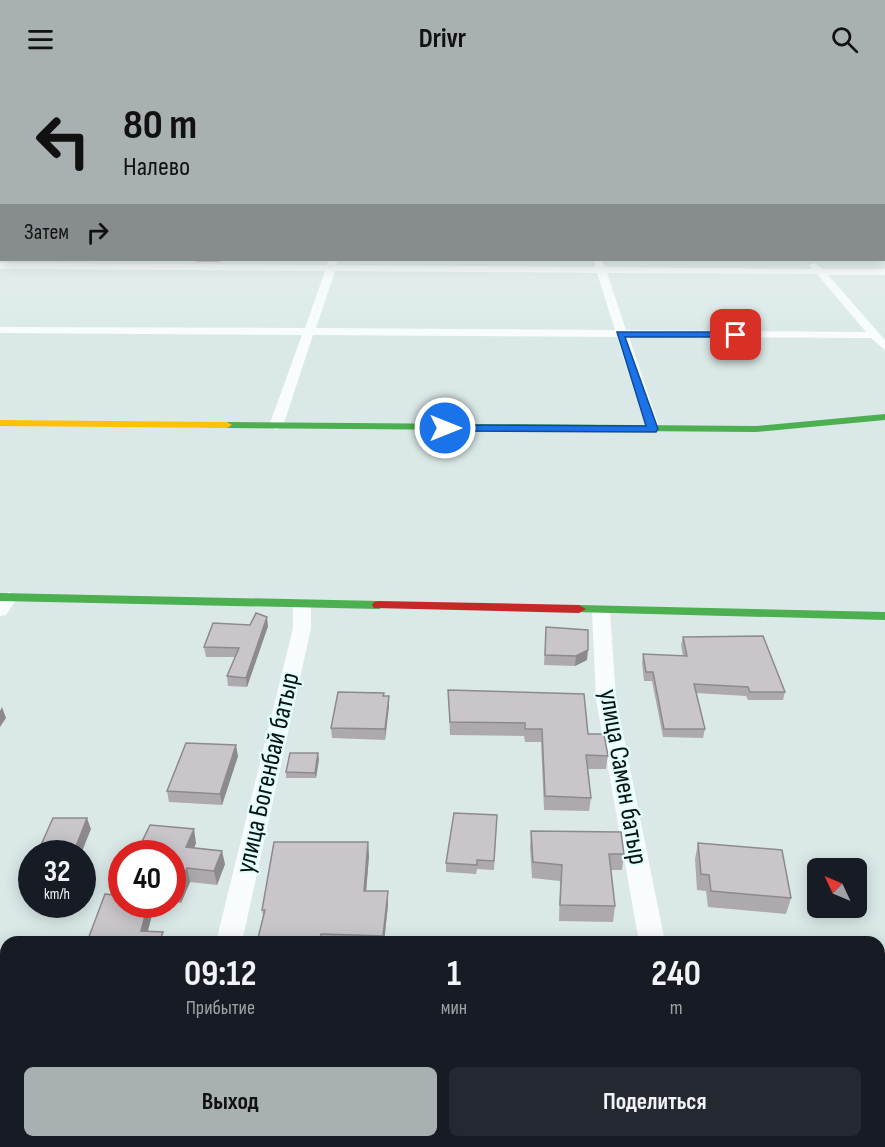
<!DOCTYPE html>
<html lang="ru">
<head>
<meta charset="utf-8">
<style>
  :root { --surface:#171b24; --page:#242831; --text:#f1f3f6; --muted:#9ea1a6; --accent:#a9b0b1 }
  body { margin:0; font-family:"Sofia Sans Condensed",sans-serif; background:var(--page); color:var(--text); height:100vh; display:flex; flex-direction:column; font-size:22px; white-space:nowrap }
  * { box-sizing:border-box; margin:0 }
  p { font-size:20px; color:var(--muted) }
  .icon { flex:none; width:33px; height:33px; fill:none; stroke:currentColor; stroke-width:2; stroke-linecap:round; stroke-linejoin:round }
  .map { position:relative; flex:1; overflow:hidden }
  .details { position:absolute; left:0px; top:858px; width:885px; height:212px; display:flex; flex-direction:column; background:var(--surface); border-radius:18px 18px 0 0; box-shadow:0 3px 15px #0003 }
  .details>* { flex:none }
  .banner { position:absolute; left:0px; top:0px; width:885px; height:183px; box-shadow:0 3px 15px #0003; background:#a9b0b1; color:#111; overflow:hidden }
  .needle { width:39px; rotate:314deg }
  .buttons { position:absolute; left:807px; top:780px; display:grid; gap:12px }
  .buttons a { display:grid; place-items:center; width:60px; height:60px; border-radius:9px; background:var(--surface); box-shadow:0 3px 15px #0003; font-size:30px }
  .speed { position:absolute; left:18px; top:762px; display:flex; gap:12px; font-size:30px; font-weight:700; text-align:center }
  .speed>* { display:grid; place-content:center; width:78px; height:78px; border-radius:50%; background:var(--surface); box-shadow:0 3px 15px #0003; line-height:1 }
  .speed small { font-size:15px; font-weight:400 }
  .speed .limit { border:9px solid #d22; background:#fff; color:#111 }
  .pin { position:absolute; display:grid; place-items:center; width:51px; height:51px; color:#fff; margin:-26px; border-radius:12px; box-shadow:0 3px 9px #0006 }
  .me { position:absolute; width:66px; margin:-33px; rotate:90deg; stroke-linejoin:round; filter:drop-shadow(0 0 4px #0008) }
  .turn { display:flex; align-items:center; gap:21px; height:126px; padding:0 24px; font-size:27px }
  .turn .icon { width:78px; height:78px; stroke-width:2.5 }
  .turn b { display:block; font-size:42px; line-height:51px }
  .then { display:flex; align-items:center; height:57px; padding:0 24px; background:#0003; gap:12px; font-size:22px }
  .eta { display:flex; justify-content:space-evenly; align-items:center; height:102px; text-align:center }
  .eta b { font-size:36px; font-weight:700; line-height:42px }
  .button { display:flex; gap:12px; margin-top:auto; padding:12px 24px }
  .button a { flex:1; height:69px; border-radius:9px; background:var(--accent); color:#111; font-size:24px; font-weight:700; line-height:69px; text-align:center }
  .button a+a { background:var(--page); color:var(--text) }
  header { display:flex; justify-content:space-between; align-items:center; height:78px; padding:0 24px; background:var(--accent); color:#111; font-size:27px; font-weight:700 }
  .map>svg:first-child { display:block }
</style>
</head>
<body>
<header><svg class="icon" aria-label="menu" viewBox="0 0 24 24"><path d="M4 6h16M4 12h16M4 18h16"/></svg>Drivr<svg class="icon" aria-label="search" viewBox="0 0 24 24"><circle cx="10" cy="10" r="6"/><path d="M15 15l6 6"/></svg></header>
<div class="map">
<svg width="885" height="1069" viewBox="0 0 885 1069">
  <rect width="100%" height="100%" fill="#dae9e8"/>
  <g fill="none" stroke-linecap="round" stroke-linejoin="round">
    <g fill="#f9fcfc" fill-rule="evenodd">
      <path d="M884,143H885V149L884,148Z"/>
      <path d="M330,182H338L337,187L595,189L594,182H602L605,189L812,191L809,187L814,184L822,191H885V197H828L885,262V272L871,260L629,259L660,351L653,355L646,351L617,259L313,257L283,348L276,352L269,348L302,257L0,255V249L305,250L325,193L0,191V185L327,187ZM335,193L597,195L615,252L316,250ZM607,195L817,196L866,254L626,252Z"/>
      <path d="M9,514L18,519L6,537L0,538V519Z"/>
      <path d="M302,521L311,526V550L242,864H216L293,550V526Z"/>
      <path d="M601,528L610,533L616,621L665,864H639L596,621L592,533Z"/>
      <path d="M169,1064H199L197,1069H167Z"/>
      <path d="M672,1064H702L703,1069H673Z"/>
    </g>
    <g fill="#4caf50" fill-rule="evenodd">
      <path d="M885,336V342L756,354L227,350L222,347L227,344L756,348Z"/>
      <path d="M0,515L379,523L386,527L379,531L0,523Z"/>
      <path d="M579,527L885,534V542L574,534L572,531L574,528Z"/>
    </g>
    <path fill="#ffc107" fill-rule="evenodd" d="M0,342L227,344L232,347L227,350L0,348Z"/>
    <path fill="#c62828" fill-rule="evenodd" d="M379,523L579,527L586,531L579,535L374,530L372,527L374,524Z"/>
  </g>
  <g fill="#aea9af">
    <path d="M196,182H222L220,184H196Z"/>
    <path d="M268,548L247,609L228,608L227,598L235,579H206L204,569Z"/>
    <path d="M546,549L587,582L575,588L544,587Z"/>
    <path d="M683,559L785,614L783,622H748L746,618L696,615L705,651L703,660L663,659L652,603H644L642,585L643,576L683,578L681,567Z"/>
    <path d="M448,612L588,656L608,678L606,691H588L591,720L589,733L544,732L541,664H525L524,658L450,657Z"/>
    <path d="M389,618V628L385,662L332,660L331,650Z"/>
    <path d="M238,678L222,727L169,724L167,713Z"/>
    <path d="M319,681L316,700H286V694Z"/>
    <path d="M497,737L494,792L477,791L476,796L446,794V785Z"/>
    <path d="M531,753L624,776L622,792H611L615,828L613,844L559,843L560,803L532,800L530,769Z"/>
    <path d="M368,764L369,778L366,813H388V827L384,864H257L263,838L262,832Z"/>
    <path d="M196,765L194,770L225,786L217,807L190,804L181,825L172,824V776Z"/>
    <path d="M698,765L791,820L786,836L708,829L706,813L697,812L695,781Z"/>
    <rect x="0" y="872" width="6" height="55"/>
    <rect x="879" y="900" width="6" height="64"/>
    <path d="M12,1064H135L134,1069H14Z"/>
  </g>
  <g fill="#8d8a8e">
    <path d="M267,539L268,548L247,609L246,600Z"/>
    <path d="M588,572L587,582L575,588L576,578Z"/>
    <path d="M389,618V628L385,662V651Z"/>
    <path d="M2,629L6,640L0,649V633Z"/>
    <path d="M236,667L238,678L222,727L220,716Z"/>
    <path d="M318,675L319,681L316,700L315,695Z"/>
    <path d="M87,740L91,751L81,776H73Z"/>
    <path d="M194,751L196,765L189,783L186,769Z"/>
    <path d="M368,764L369,778L365,827L364,813Z"/>
    <path d="M222,773L225,786L217,807L214,793Z"/>
    <path d="M187,790L190,804L181,825L178,811Z"/>
    <path d="M388,813V827L384,864H383V858Z"/>
    <path d="M148,826H155L145,864L141,853Z"/>
    <path d="M31,1064H44L46,1068L28,1069L26,1066Z"/>
    <path d="M130,1064H135L134,1069H131Z"/>
  </g>
  <g fill="#cac5cb" stroke="#8d8a8e" stroke-width="1.5">
    <path d="M256,535L267,539L246,600L227,598L239,570L204,569L213,545L250,547Z"/>
    <path d="M546,549L588,552V572L576,578L545,577Z"/>
    <path d="M763,558L785,614H750L748,609L694,606L705,651H664L653,594H646L643,576L687,578L683,559Z"/>
    <path d="M448,612L584,616L588,656H604L608,678L586,677L591,720L545,718L542,651H525V645L450,644Z"/>
    <path d="M338,614L384,615L383,618H389L385,651L331,650Z"/>
    <path d="M186,665L236,667L220,716L167,713Z"/>
    <path d="M290,675H318L315,695L286,694Z"/>
    <path d="M454,735L497,737L494,783L477,782V787L446,785Z"/>
    <path d="M53,740H87L73,776H37Z"/>
    <path d="M150,747L194,751L186,769L222,773L214,793L187,790L178,811H172V776H136Z"/>
    <path d="M531,753L621,754L624,776H609L615,828L560,827L562,787L533,784Z"/>
    <path d="M274,764H368L364,813H388L383,858L321,856L319,864H257L265,832H262Z"/>
    <path d="M698,765L782,772L791,820L711,813L709,797L701,796Z"/>
    <path d="M105,816L122,818V826H148L141,853L163,854L161,860L195,861L194,864H87Z"/>
    <rect x="0" y="872" width="6" height="44"/>
    <path d="M879,900H885V951L879,950Z"/>
    <path d="M12,1064H31L26,1066Z"/>
    <path d="M364,1064H439L438,1069H363Z"/>
  </g>
  <linearGradient id="sky" x2="0" y2="1"><stop stop-color="#7bb5d4"/><stop offset="0.42" stop-color="#eef5f5"/><stop offset="1" stop-color="#eef5f5" stop-opacity="0"/></linearGradient>
  <rect width="885" height="258" fill="url(#sky)"/>
  <path fill="#1a73e8" stroke="#114b97" stroke-width="1.5" d="M617,254H736L740,257L736,259H625L658,351L656,354L445,353L439,350L445,347L646,348Z"/>
  <g text-anchor="middle" dominant-baseline="central" stroke-width="4.5" stroke-linejoin="round" paint-order="stroke">
    <g font-size="27" fill="#071111" stroke="#e1fdfc">
      <text transform="translate(268 695) rotate(-77)">улица Богенбай батыр</text>
      <text transform="translate(623 699) rotate(80)">улица Самен батыр</text>
    </g>
  </g>
</svg>
<div class="buttons">
<a><svg class="needle" viewBox="-14 -14 28 28"><path d="M0-13l5 13h-10z" fill="#e53935"/><path d="M0 13l5-13h-10z" fill="#9ea1a6"/></svg></a>
</div>
<div class="speed"><div>32<small>km/h</small></div><div class="limit">40</div></div>
<div class="pin" style="left:736px;top:257px;background:#d93025"><svg class="icon" aria-label="arrive" viewBox="0 0 24 24"><path d="M6 21V4h12l-3 4 3 4H6"/></svg></div>
<svg class="me" style="left:445px;top:350px" viewBox="-20 -20 40 40"><circle r="17" fill="#1a73e8" stroke="#fff" stroke-width="3"/><path d="M0-11L8 9 0 5-8 9z" fill="#fff"/></svg>
<div class="banner">
<div class="turn"><svg class="icon" aria-label="left" viewBox="0 0 24 24"><path d="M17 20v-9H6M10 6l-5 5 5 5"/></svg><div><b>80 m</b>Налево</div></div>
<div class="then">Затем<svg class="icon" aria-label="right" viewBox="0 0 24 24"><path d="M7 20v-9h11M14 6l5 5-5 5"/></svg></div>
</div>
<section class="details">
<div class="eta">
<div><b>09:12</b><p>Прибытие</p></div>
<div><b>1</b><p>мин</p></div>
<div><b>240</b><p>m</p></div>
</div>
<div class="button"><a>Выход</a><a>Поделиться</a></div>
</section>
</div>
</body>
</html>
